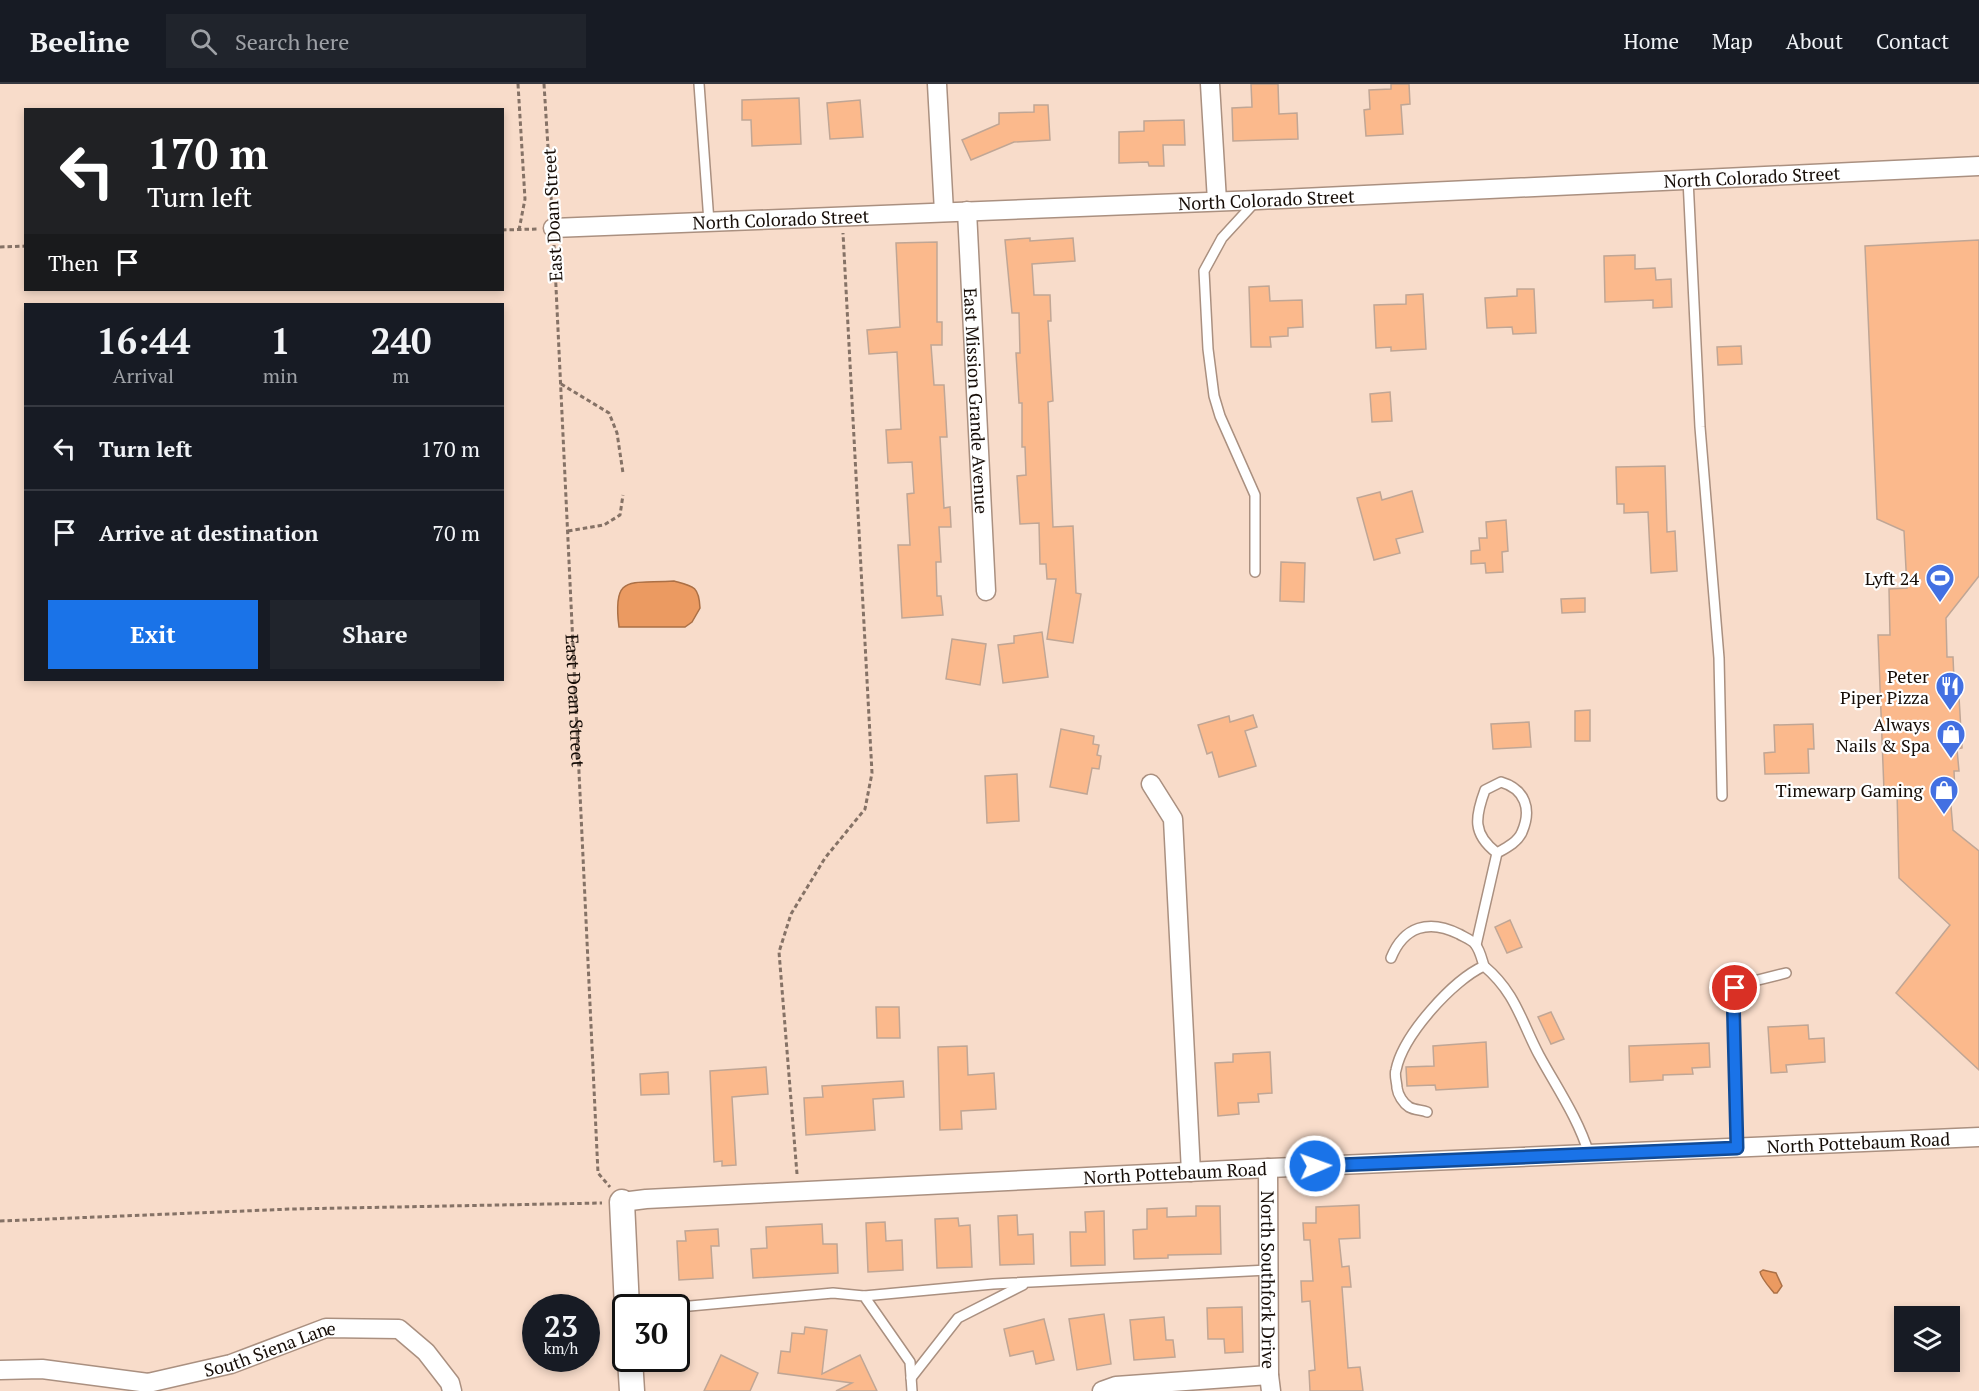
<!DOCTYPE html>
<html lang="en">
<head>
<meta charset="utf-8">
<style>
  :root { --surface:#171b24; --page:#20242c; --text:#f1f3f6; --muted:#9ea1a6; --line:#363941; --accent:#1a73e8 }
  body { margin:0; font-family:"PT Serif",serif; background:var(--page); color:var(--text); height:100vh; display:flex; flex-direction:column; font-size:22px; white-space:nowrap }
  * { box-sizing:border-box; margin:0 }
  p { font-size:20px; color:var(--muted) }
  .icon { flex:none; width:33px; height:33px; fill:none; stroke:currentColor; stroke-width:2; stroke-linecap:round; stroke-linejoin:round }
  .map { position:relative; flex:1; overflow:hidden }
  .drawer { position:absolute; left:24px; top:219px; width:480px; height:378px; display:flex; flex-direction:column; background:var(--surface); border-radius:0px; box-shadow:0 3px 9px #0003 }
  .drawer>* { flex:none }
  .guide { position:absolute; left:24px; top:24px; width:480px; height:183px; border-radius:0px; box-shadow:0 3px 9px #0003; background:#202124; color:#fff; overflow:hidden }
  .controls { position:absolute; left:1894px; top:1222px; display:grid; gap:12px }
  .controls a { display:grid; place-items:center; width:66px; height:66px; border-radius:0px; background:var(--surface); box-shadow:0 3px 9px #0003; font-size:30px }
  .speed { position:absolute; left:522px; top:1210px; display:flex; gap:12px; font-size:30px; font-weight:700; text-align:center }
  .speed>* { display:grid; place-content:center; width:78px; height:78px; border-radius:50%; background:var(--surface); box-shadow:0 3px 9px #0003; line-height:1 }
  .speed small { font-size:15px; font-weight:400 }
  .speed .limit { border:3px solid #111; border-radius:9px; background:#fff; color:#111 }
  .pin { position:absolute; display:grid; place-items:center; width:51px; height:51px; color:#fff; margin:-26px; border:3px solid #fff; border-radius:50%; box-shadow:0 2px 6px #0007 }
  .me { position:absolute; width:66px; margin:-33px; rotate:88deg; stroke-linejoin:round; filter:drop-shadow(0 0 4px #0008) }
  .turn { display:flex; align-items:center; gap:21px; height:126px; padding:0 24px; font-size:27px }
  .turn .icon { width:78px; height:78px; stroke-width:2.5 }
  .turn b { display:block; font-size:42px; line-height:51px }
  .then { display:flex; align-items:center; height:57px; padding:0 24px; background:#0003; gap:12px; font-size:22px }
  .eta { display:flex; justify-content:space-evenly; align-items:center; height:102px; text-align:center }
  .eta b { font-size:36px; font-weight:800; line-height:42px }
  .button { display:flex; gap:12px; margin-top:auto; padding:12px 24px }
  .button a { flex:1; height:69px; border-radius:0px; background:var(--accent); color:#fff; font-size:24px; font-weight:800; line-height:69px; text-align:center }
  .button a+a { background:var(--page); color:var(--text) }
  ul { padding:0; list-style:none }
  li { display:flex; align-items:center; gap:18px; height:84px; padding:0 24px; border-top:2px solid var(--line) }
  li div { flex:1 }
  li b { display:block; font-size:22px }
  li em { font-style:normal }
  header { display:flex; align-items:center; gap:36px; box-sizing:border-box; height:84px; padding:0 30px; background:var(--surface); border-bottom:2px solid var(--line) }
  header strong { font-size:28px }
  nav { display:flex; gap:33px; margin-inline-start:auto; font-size:21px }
  .search { width:420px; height:54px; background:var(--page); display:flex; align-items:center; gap:15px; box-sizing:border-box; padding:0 21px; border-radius:0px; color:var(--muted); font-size:22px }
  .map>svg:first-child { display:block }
</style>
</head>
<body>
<header>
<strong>Beeline</strong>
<div class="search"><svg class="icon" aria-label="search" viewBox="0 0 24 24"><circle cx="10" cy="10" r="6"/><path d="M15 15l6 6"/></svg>Search here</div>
<nav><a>Home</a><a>Map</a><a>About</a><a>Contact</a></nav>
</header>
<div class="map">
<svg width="1979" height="1307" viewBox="0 0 1979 1307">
  <rect width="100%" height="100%" fill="#f8dcca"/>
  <g fill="#eb9a61" stroke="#ab7046" stroke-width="1.5">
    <path d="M674,497C693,502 699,502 700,524L692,538L685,543H619C612,489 630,500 674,497Z"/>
    <path d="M1763,1186L1776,1189L1782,1202L1777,1209H1774C1770,1204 1761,1194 1760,1188Z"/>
  </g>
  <g fill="#fbb98c" stroke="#c0a695" stroke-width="1.5">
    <path d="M1251,0H1278L1279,30L1297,29L1298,55L1233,57L1232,24L1252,23Z"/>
    <path d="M1391,0H1409L1410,20L1401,21L1403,50L1366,52L1364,26L1370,25L1369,6L1391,5Z"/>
    <path d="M799,14L801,60L752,62L751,36H742V16Z"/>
    <path d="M860,16L863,53L830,55L827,19Z"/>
    <path d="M1034,21H1048L1050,56L1014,58L971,76L962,56L999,40V29L1034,28Z"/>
    <path d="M1184,36L1185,61H1163L1164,82H1149L1148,78L1119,79V48L1144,47V37Z"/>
    <path d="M1030,154V157L1073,154L1075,177L1032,180L1034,211H1050L1051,237H1048L1053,317L1048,318L1053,443L1073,442L1076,509L1081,510L1073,559L1047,555L1056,495H1047L1046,480H1040L1039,439L1020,440L1017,392L1026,391L1025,363H1022V319H1019L1016,269H1020L1019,229H1012L1005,156Z"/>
    <path d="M1979,156V492L1946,534L1947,573H1953L1954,596H1958L1962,664L1957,665L1959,687H1954L1955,709L1950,710L1953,746L1979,767V986L1896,909L1950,841L1899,794L1897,706L1884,707L1878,551H1890L1889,505L1907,504L1904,447L1877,435L1865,162Z"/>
    <path d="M937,158V238H942V261H931L934,301H944L947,353H940L944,424L950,423L951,443H939L941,478H936L937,512H941L943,531L902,534L898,461H910L907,410L914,409L912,378L888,379L886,346L901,345L897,268L869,270L867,246L900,243L896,159Z"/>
    <path d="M1635,171V185L1655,184L1656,196L1671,195L1672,223L1653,224V216L1605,218L1604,172Z"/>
    <path d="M1269,202L1270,217L1302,216L1303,243L1288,244V252L1270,253L1271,263H1251L1249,203Z"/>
    <path d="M1517,205H1534L1536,249L1513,250L1512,243L1487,244L1485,214L1517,212Z"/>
    <path d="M1423,210L1426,265L1391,267V263L1376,264L1374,221L1406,220V211Z"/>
    <path d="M1741,262L1742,280L1718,281L1717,263Z"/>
    <path d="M1390,308L1392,337L1372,338L1370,310Z"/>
    <path d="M1665,382L1667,448L1675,447L1677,487L1651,489L1648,428L1624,429V420H1617L1616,383Z"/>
    <path d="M1412,407L1423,448L1396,455L1400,469L1374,476L1357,414L1380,408L1382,416Z"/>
    <path d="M1506,436L1508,467L1502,468L1503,488L1486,489L1485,479L1471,480V467L1480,466L1479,454H1487L1486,438Z"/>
    <path d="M1281,478L1305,479L1304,518L1280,517Z"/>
    <path d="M1585,514V528L1562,529L1561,515Z"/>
    <path d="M1042,548L1048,593L1003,599L998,561L1014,559V552Z"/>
    <path d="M952,555L986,560L980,601L946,595Z"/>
    <path d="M1590,626V657H1575V627Z"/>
    <path d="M1253,631L1257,643L1245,647L1256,682L1219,693L1212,668L1207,670L1198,641L1229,632L1230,638Z"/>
    <path d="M1529,638L1531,663L1493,665L1491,640Z"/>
    <path d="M1813,640L1814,665H1808L1809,689L1765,690L1764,669L1775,668L1774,641Z"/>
    <path d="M1061,645L1094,652L1093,660L1099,661L1097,671L1101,672L1099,685L1092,684L1087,710L1050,703Z"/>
    <path d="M1017,690L1019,737L987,739L985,692Z"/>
    <path d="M1510,836L1522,863L1507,869L1495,843Z"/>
    <path d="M876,923H899L900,954H877Z"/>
    <path d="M1551,928L1564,955L1551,960L1538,933Z"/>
    <path d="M1808,941L1809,955L1824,954L1825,978L1786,981L1787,988L1771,989L1768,943Z"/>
    <path d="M1486,958L1488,1003L1436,1006L1435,1001L1407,1002L1406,983L1434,982L1433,962Z"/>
    <path d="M1709,959L1710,983L1692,984L1693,990L1663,991V996L1630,998L1629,962Z"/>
    <path d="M967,962L968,991L994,989L996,1025L961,1027L962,1045L940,1046L938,963Z"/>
    <path d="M1270,968L1272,1009L1258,1010L1259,1018L1238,1019L1239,1030L1218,1032L1215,979L1233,978V970Z"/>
    <path d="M766,983L768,1010L732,1013L736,1081L722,1082V1077L714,1078L710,987Z"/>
    <path d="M668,988L669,1010L641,1011L640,990Z"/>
    <path d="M903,997L904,1013L873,1015L875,1046L806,1051L804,1014L823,1013L822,1002Z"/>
    <path d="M1359,1121L1360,1154L1339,1155L1342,1183L1349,1182L1351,1203H1342L1348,1284L1360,1283L1363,1307H1310L1309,1287L1315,1286L1310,1217L1302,1218L1301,1197H1313L1310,1156H1304L1303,1139H1316V1123Z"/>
    <path d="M1196,1122H1220L1221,1170L1168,1171V1174L1134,1175L1133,1146L1147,1145V1125L1167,1124V1133L1196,1132Z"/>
    <path d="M1104,1127L1105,1181L1071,1182L1070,1148H1086L1085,1128Z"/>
    <path d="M1017,1131L1018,1151L1033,1150L1034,1180L1000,1181L998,1132Z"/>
    <path d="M958,1134L959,1142L970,1141L972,1183L937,1184L935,1135Z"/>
    <path d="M885,1138L886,1157L902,1156L903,1186L868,1188L866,1139Z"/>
    <path d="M822,1140L823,1160H837L838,1189L753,1194L751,1165L767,1164L766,1143Z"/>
    <path d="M718,1145L719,1162H711L713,1194L679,1196L677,1157H686L685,1147Z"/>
    <path d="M1242,1223L1243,1268L1225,1269L1224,1255H1208L1207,1224Z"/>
    <path d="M1104,1230L1111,1280L1077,1286L1069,1235Z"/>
    <path d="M1164,1233L1166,1256H1173L1175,1273L1134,1276L1130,1236Z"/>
    <path d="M1044,1235L1054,1276L1036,1280L1033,1267L1010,1272L1004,1245Z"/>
    <path d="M805,1243L827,1246L822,1290L860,1271L877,1307H836L852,1299L778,1289L781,1267L790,1268L792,1249L804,1250Z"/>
    <path d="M721,1271L758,1289L750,1307H704Z"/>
  </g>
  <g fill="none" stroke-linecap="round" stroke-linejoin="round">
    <g stroke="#aa9080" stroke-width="12">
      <g id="lane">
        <path d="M699,0L709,138"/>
        <path d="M1688,95L1700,343L1719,574L1722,712"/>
        <path d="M1255,488V411L1220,332L1214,312L1208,265L1204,187L1222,154L1256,117"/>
        <path d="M1476,861L1497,769C1472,750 1475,733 1485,706L1501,698C1525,705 1532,725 1522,748C1518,758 1506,764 1497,769"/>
        <path d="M1391,874C1404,842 1429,835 1459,850C1464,853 1472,856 1475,860C1480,866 1482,876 1484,882"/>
        <path d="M1427,1028C1422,1026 1414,1026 1409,1023C1403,1019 1398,1011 1397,1004C1397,998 1394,991 1396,986C1403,951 1453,896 1484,882C1516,909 1521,937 1539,971C1557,1004 1578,1034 1589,1070"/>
        <path d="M1737,1063L1733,908L1738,901L1786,889"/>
        <path d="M864,1212L993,1200L1268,1186"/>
        <path d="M668,1224L833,1209L864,1212L910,1278L912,1307"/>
        <path d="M911,1294L958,1234L1023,1201"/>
      </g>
    </g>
    <g stroke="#aa9080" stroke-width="21">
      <g id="street">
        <path d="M937,0L944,128"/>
        <path d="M1210,0L1217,117"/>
        <path id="s2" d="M967,127L986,507"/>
        <path id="s3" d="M553,144L1258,116L1979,82"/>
        <path d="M1151,700L1173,735L1191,1088"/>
        <path id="s4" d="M1268,1084L1269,1291L1271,1307"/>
        <path id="s5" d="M622,1118L646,1115L1268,1084L1979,1053"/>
        <path id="s6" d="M0,1286L42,1285L148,1299L231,1280L326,1244L399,1245L426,1268L450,1299L452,1307"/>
        <path d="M1102,1307L1116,1302L1269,1291"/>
      </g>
    </g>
    <g stroke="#aa9080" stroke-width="27">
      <g id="secondary">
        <path d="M622,1118L627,1224"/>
        <path d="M630,1275L632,1307"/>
      </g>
    </g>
    <g stroke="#857266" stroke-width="3" stroke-dasharray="4.5 3" stroke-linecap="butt">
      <path d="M518,0L525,115L519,146"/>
      <path d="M544,0L552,127"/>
      <path d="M502,146L537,145"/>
      <path id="s1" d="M554,161L598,1089L610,1103"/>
      <path d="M0,163L26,162"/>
      <path d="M561,300L609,329L617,349L623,389"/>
      <path d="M568,447L604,441L620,431L623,411"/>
      <path d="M797,1090L779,868L791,830L825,774L865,725L872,689L843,149"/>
      <path d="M0,1137L292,1125L602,1119"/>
    </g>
    <use href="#lane" stroke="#fff" stroke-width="9"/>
    <use href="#street" stroke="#fff" stroke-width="18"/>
    <use href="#secondary" stroke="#fff" stroke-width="24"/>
  </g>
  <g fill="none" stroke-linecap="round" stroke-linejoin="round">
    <g stroke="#114b97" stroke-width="15">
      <path id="route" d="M1315,1082L1737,1064L1733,908L1735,904"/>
    </g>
    <use href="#route" stroke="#1a73e8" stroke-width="10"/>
  </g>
  <defs>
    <g id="stadium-pin" transform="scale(1.5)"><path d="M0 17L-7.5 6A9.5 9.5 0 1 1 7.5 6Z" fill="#4370e2" stroke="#fff"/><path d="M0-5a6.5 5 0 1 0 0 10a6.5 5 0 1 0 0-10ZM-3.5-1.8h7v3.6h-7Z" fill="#fff"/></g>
    <g id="restaurant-pin" transform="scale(1.5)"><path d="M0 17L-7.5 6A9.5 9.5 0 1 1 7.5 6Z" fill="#4370e2" stroke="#fff"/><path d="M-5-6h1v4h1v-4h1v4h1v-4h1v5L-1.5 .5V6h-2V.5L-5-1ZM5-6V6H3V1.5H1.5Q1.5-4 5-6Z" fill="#fff"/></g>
    <g id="shop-pin" transform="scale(1.5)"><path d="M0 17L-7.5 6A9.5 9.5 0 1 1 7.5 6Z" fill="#4370e2" stroke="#fff"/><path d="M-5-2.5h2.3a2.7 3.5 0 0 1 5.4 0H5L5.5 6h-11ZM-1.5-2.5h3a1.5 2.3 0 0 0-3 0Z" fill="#fff"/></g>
  </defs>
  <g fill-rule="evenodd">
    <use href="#stadium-pin" x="1940" y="494"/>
    <use href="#restaurant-pin" x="1950" y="602"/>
    <use href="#shop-pin" x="1951" y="650"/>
    <use href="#shop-pin" x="1944" y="706"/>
  </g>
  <g text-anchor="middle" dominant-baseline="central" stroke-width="4.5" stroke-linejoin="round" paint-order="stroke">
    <g font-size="18" fill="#160d07" stroke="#fff">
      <text stroke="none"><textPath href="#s3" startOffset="1200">North Colorado Street</textPath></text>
      <text stroke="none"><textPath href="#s3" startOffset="714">North Colorado Street</textPath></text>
      <text transform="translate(552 131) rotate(-93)">East Doan Street</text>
      <text stroke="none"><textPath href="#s3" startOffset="228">North Colorado Street</textPath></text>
      <text stroke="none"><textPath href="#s2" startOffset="190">East Mission Grande Avenue</textPath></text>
      <text stroke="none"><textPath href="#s1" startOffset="456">East Doan Street</textPath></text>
      <text stroke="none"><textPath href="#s5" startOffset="1238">North Pottebaum Road</textPath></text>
      <text stroke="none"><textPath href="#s5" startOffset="554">North Pottebaum Road</textPath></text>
      <text stroke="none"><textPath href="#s4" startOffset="112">North Southfork Drive</textPath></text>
      <text stroke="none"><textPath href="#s6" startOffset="276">South Siena Lane</textPath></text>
    </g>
    <g font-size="18" fill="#160d07" stroke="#fff" text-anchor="end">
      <text x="1919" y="494">Lyft 24</text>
      <text x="1929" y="592">Peter<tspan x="1929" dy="21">Piper Pizza</tspan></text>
      <text x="1930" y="640">Always<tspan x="1930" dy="21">Nails &amp; Spa</tspan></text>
      <text x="1923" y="706">Timewarp Gaming</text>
    </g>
  </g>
</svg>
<div class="controls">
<a><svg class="icon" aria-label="layers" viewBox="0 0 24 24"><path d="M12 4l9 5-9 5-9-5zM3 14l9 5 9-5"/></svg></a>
</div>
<div class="speed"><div>23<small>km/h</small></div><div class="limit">30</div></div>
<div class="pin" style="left:1735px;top:904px;background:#d93025"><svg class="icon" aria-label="arrive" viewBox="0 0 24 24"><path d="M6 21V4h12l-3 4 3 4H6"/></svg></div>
<svg class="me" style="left:1315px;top:1082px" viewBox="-20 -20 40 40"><circle r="17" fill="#1a73e8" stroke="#fff" stroke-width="3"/><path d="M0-11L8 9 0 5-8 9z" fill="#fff"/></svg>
<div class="guide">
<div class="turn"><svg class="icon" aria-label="left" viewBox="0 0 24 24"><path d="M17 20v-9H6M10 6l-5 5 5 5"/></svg><div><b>170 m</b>Turn left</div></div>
<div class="then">Then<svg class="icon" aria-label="arrive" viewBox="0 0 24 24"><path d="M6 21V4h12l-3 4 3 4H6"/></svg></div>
</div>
<section class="drawer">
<div class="eta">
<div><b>16:44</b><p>Arrival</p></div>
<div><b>1</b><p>min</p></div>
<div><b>240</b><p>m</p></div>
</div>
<ul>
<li><svg class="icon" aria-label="left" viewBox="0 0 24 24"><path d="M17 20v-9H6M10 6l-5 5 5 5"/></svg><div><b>Turn left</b></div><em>170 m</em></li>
<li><svg class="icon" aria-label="arrive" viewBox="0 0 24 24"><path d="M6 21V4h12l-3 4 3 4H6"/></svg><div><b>Arrive at destination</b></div><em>70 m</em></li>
</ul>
<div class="button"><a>Exit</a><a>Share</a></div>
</section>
</div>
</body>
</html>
